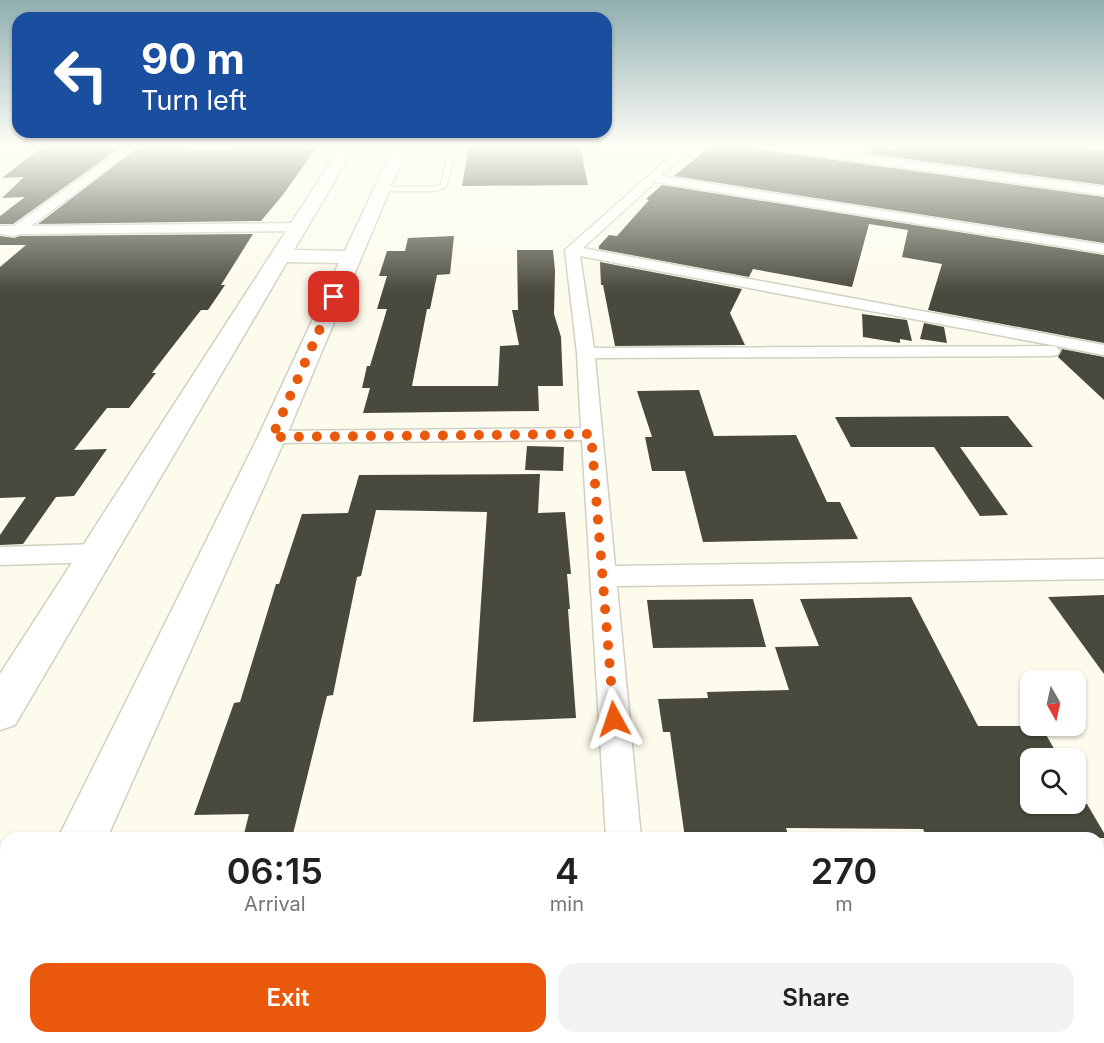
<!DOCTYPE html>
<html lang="en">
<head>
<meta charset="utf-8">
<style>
  :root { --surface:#fff; --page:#f2f2f2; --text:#202124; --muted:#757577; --accent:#ea580c }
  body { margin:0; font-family:Inter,sans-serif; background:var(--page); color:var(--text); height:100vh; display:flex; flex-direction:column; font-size:22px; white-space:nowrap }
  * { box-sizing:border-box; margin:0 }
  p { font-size:20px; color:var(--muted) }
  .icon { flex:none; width:33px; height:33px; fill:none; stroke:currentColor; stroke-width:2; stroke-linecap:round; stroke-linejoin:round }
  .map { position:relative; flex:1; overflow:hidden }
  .sheet { position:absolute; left:0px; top:832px; width:1104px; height:212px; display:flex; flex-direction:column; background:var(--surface); border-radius:18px 18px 0 0; box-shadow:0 2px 4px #0004 }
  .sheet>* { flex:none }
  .top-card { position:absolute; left:12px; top:12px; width:600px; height:126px; border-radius:18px; box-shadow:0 2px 4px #0004; background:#1a4fa0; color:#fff; overflow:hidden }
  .needle { width:39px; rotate:171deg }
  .buttons { position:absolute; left:1020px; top:670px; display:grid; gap:12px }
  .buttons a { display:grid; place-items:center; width:66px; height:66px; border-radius:12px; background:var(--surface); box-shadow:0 2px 4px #0004; font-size:30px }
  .pin { position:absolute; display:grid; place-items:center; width:51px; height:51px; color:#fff; margin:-26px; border-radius:12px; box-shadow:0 3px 9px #0006 }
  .me { position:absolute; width:66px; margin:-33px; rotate:355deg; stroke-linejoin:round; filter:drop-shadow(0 0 4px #0008) }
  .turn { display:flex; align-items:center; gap:21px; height:126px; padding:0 30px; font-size:27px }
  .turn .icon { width:78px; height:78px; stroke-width:2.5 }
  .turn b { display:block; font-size:42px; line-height:51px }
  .eta { display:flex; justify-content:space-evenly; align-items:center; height:102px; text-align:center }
  .eta b { font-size:36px; font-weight:600; line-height:42px }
  .primary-button { display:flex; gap:12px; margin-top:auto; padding:12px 30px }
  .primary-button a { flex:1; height:69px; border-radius:18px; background:var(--accent); color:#fff; font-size:24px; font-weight:600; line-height:69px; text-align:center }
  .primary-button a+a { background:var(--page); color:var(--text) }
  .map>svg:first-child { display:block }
</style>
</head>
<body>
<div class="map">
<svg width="1104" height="1043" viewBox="0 0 1104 1043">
  <rect width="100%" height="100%" fill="#fcfbec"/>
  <g fill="#4a493d">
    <path d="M43,146H122L13,224H0V216L25,197L2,198L24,177L2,178Z"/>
    <path d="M140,146H189V150H226L230,146L317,147L282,196L261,221L38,224Z"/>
    <path d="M469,146H580L588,185L462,186Z"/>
    <path d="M711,146H749L768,151L1104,197V243L674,176Z"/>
    <path d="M873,146L898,149L899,146H1070L1090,148L1104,152V185L870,154Z"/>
    <path d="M662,185L1104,255V343L928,310L942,264L902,257L908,230L869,224L852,287L753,269L749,277L599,249V246L609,235L617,236L649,200L646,199Z"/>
    <path d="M253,234L221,285H225L208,310H201L152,373H156L129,408H107L74,450L107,449L74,496L56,497L23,544L0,545V535L26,497L0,498V267L26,245H0V236L14,238L20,236Z"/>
    <path d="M454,236L450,274L437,275L430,309H427L412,386H498L500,346L519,345L512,310H518L517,250H553L555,271L554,314L561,337L563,386H538L539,411L363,413L370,388H362L367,366H370L387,309H377L387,276H379L387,251H405L408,238Z"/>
    <path d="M600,262L742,289L730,313L745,345L615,346L603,285H601Z"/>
    <path d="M862,314L907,320L912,341L900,339V343L863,337Z"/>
    <path d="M924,323L944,327L947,343L920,339Z"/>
    <path d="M1062,349L1104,357V400L1058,357Z"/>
    <path d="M699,390L714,436L796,435L827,502H840L858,539L703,542L685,471H652L645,437H652L637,391Z"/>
    <path d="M1008,416L1033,447H960L1008,515L980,516L934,447H851L835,417Z"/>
    <path d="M527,446L564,447L563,471L525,470Z"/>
    <path d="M540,474L538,513L565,512L571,574H567L570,609H568L576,718L473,722L487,512L376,510L361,576L357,577L333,695L327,696L292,838H243L249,814L194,815L234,703L240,702L276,584H279L302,514L348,513L359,475Z"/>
    <path d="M1104,595V674L1048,597Z"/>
    <path d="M911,597L978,726H1041L1060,759H1030V804H1087L1104,833V838H927L923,829L786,828L789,838H685L670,732H663L658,699L708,698L707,692L789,690L775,647L819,646L800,599Z"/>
    <path d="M753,599L766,647L653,648L647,600Z"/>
  </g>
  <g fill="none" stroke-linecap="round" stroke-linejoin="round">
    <g stroke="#d1d1c2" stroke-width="3">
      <path id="service" d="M450,146H456L446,187L435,191H382L379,189L382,187H434L441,185Z"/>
    </g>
    <g stroke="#d1d1c2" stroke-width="3">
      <g id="minor">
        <path d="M126,146H138L31,226L299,223L306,227L299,231L20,234L14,236L0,234V226H14Z"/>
        <path d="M682,146H693L661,176L1104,245V253L655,182L583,248L1104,345V355L580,256L594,348L1051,346L1057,347L1060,351L1057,355L1051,356L595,358L615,566L1104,559V579L617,586L641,838H606L582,440L272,443L265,442L262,437L265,432L272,431L581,428L577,353L565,250Z"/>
        <path d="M763,146H792L1104,187V195L768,149Z"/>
        <path d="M1091,146H1104V150L1092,148Z"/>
        <path d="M99,544L108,546L112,553L108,560L99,562L0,565V547Z"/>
        <rect x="1098" y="968" width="6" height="40"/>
        <rect x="618" y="1038" width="42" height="5"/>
      </g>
    </g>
    <g stroke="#d1d1c2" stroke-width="3">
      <g id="primary">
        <path d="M341,146H355L294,250L345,251L394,146H408L286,437L107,838H58L258,437L339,263L287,262L15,725L0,730V674Z"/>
        <path d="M6,970V1036L0,1039V972Z"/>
      </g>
    </g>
    <use href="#service" fill="#fff" fill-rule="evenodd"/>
    <use href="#minor" fill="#fff" fill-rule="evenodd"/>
    <use href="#primary" fill="#fff" fill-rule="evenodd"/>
  </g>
  <linearGradient id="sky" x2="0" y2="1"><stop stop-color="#8faeb0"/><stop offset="0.5" stop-color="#fefdf6"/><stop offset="1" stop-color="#fefdf6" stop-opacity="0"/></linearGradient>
  <rect width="1104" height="292" fill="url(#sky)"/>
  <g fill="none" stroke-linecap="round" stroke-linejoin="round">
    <path stroke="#ea580c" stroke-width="10" stroke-dasharray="0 18" d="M334,297L272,437L591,434L614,719"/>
  </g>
</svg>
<div class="buttons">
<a><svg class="needle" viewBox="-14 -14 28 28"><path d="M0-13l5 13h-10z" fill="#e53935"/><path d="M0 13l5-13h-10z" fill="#757577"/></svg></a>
<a><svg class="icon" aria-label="search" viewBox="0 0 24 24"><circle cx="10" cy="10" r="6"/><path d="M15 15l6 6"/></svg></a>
</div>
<div class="pin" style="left:334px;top:297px;background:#d93025"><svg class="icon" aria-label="arrive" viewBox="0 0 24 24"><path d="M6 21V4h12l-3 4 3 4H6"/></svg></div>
<svg class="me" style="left:614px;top:719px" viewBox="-20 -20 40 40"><path d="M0-17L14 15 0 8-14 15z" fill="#ea580c" stroke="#fff" stroke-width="4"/></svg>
<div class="top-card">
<div class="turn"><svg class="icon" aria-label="left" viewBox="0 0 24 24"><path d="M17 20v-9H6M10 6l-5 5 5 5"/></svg><div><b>90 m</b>Turn left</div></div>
</div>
<section class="sheet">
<div class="eta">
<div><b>06:15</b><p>Arrival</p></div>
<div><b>4</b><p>min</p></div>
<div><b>270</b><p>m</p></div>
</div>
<div class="primary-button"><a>Exit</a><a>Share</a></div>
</section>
</div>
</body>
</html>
